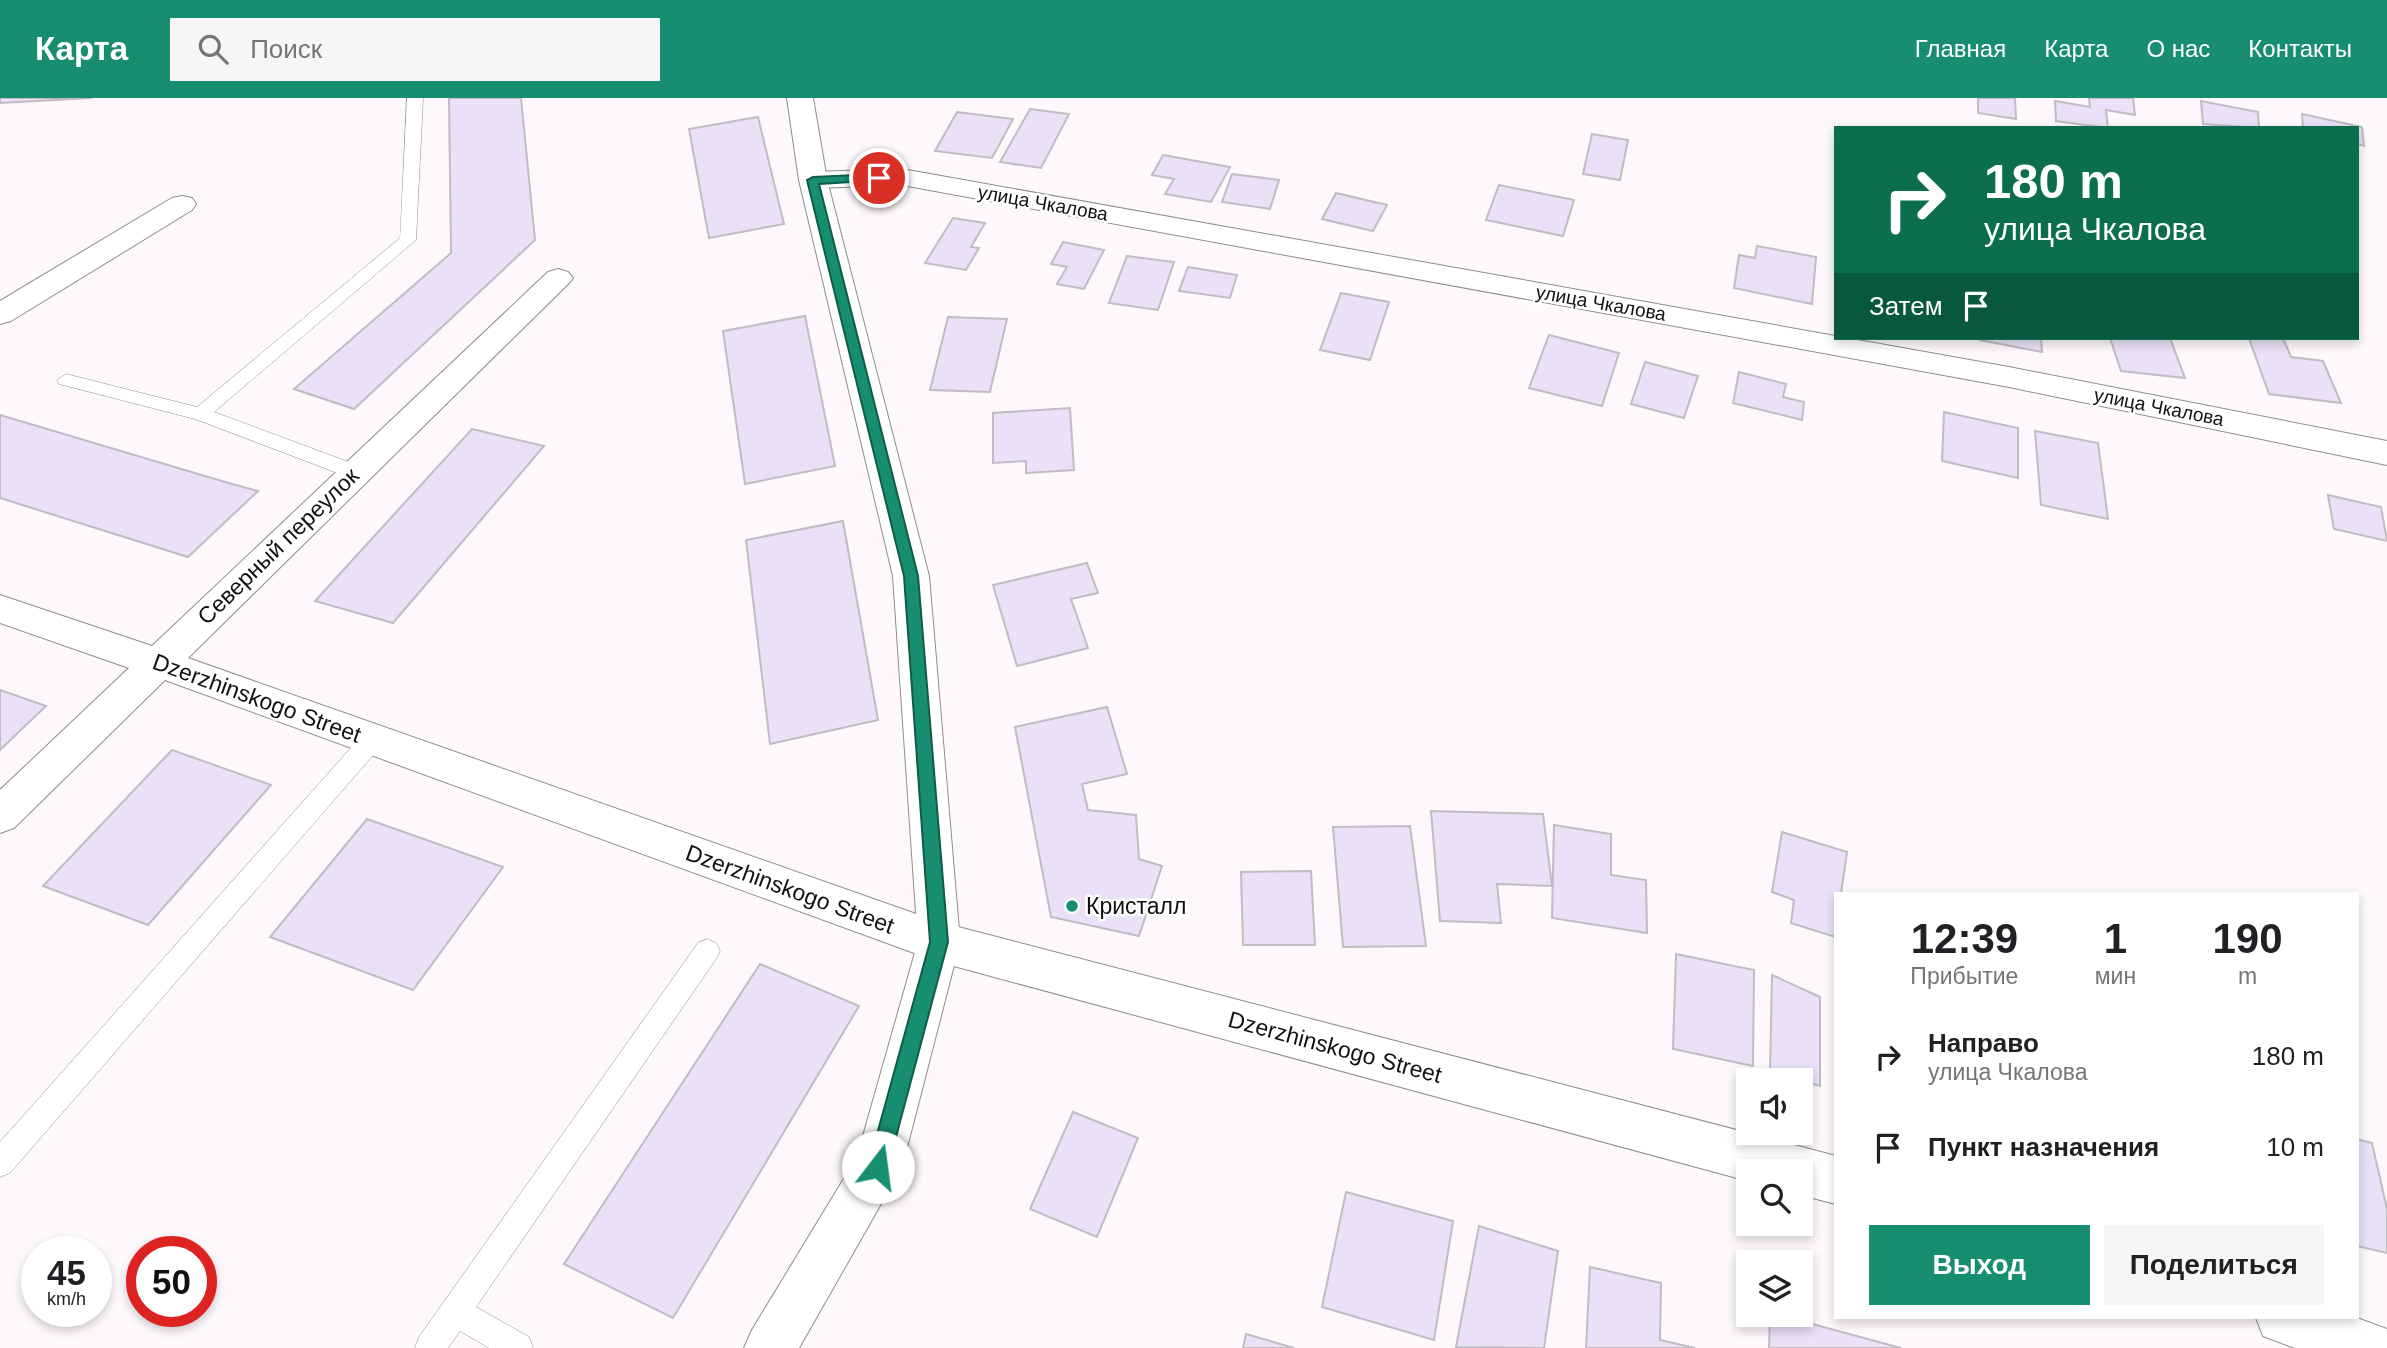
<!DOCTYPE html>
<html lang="ru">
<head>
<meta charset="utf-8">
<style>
  :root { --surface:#fff; --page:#f6f6f6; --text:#202124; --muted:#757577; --accent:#188e71 }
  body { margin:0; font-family:Arial,sans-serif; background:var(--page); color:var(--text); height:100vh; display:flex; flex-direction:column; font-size:26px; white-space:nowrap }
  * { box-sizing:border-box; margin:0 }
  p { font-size:23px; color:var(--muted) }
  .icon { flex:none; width:38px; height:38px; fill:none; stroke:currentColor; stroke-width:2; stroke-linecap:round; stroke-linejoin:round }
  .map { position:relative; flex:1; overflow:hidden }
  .drawer { position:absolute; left:1834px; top:794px; width:525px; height:427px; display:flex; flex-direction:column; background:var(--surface); border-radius:0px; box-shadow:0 4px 10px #0003 }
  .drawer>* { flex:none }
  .banner { position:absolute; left:1834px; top:28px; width:525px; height:214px; border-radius:0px; box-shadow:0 4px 10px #0003; background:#0b6e4f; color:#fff; overflow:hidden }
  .buttons { position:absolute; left:1736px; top:970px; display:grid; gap:14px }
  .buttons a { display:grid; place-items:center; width:77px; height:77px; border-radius:0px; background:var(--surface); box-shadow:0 4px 10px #0003; font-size:35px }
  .speed { position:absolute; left:21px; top:1138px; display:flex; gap:14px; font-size:35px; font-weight:700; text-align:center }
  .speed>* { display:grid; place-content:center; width:91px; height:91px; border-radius:50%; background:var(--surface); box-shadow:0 4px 10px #0003; line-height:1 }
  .speed small { font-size:18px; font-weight:400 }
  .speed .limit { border:10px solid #d22; background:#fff; color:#111 }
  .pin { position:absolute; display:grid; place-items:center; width:60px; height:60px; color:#fff; margin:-30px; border:4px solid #fff; border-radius:50%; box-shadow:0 2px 7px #0007 }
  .me { position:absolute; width:77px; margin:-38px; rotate:15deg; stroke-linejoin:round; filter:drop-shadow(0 0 5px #0008) }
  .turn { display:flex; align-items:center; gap:24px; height:147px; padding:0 35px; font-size:32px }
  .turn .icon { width:91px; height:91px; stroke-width:2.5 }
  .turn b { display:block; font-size:49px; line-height:60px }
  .then { display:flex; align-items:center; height:66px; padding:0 35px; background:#0003; gap:14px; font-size:26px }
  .eta { display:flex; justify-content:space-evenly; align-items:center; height:119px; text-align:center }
  .eta b { font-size:42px; font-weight:700; line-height:49px }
  .cta { display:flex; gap:14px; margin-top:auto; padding:14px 35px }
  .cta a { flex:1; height:80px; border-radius:0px; background:var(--accent); color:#fff; font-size:28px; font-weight:700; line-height:80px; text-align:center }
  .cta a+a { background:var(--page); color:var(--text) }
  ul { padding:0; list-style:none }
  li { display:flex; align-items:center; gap:21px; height:91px; padding:0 35px }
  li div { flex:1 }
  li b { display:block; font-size:26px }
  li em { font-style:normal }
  header { display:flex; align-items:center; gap:42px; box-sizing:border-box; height:98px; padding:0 35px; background:var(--accent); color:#fff }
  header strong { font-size:33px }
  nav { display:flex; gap:38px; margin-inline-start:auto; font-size:24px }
  .search { width:490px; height:63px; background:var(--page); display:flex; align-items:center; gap:18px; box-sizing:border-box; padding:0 24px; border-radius:0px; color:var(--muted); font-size:26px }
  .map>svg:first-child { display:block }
</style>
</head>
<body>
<header>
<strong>Карта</strong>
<div class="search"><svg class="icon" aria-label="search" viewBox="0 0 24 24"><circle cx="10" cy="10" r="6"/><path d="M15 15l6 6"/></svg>Поиск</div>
<nav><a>Главная</a><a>Карта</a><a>О нас</a><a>Контакты</a></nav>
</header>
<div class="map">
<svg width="2387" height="1250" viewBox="0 0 2387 1250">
  <rect width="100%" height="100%" fill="#fdf8fc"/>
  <g fill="#e9e1f7" stroke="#bfbdc2" stroke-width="2">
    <path d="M0,0H92L0,5Z"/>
    <path d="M449,0H521L535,142L354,311L294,291L451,155Z"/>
    <path d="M1978,0H2015L2016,21L1978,15Z"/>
    <path d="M2089,0H2133L2135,17L2106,12L2108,30L2056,23L2055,3L2090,9Z"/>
    <path d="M2201,3L2258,14L2259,30L2203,26Z"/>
    <path d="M1030,11L1069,16L1041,70L1000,64Z"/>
    <path d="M957,14L1013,21L992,60L935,53Z"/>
    <path d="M2302,16L2362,29L2364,48L2357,46V30H2303Z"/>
    <path d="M758,19L784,126L709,140L689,31Z"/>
    <path d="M1592,36L1628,42L1620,82L1583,76Z"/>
    <path d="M1163,57L1230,69L1211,104L1165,96L1174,81L1152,77Z"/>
    <path d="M1232,76L1279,82L1270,111L1222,104Z"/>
    <path d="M1499,87L1574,102L1563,138L1486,122Z"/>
    <path d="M1336,95L1387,107L1373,133L1322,121Z"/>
    <path d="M953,120L985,125L971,149L979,150L966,172L925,165Z"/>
    <path d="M1063,144L1104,152L1084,191L1057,186L1067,169L1051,166Z"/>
    <path d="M1757,148L1816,159L1812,206L1734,190L1739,157L1755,160Z"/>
    <path d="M1127,158L1174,164L1158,212L1109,205Z"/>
    <path d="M1188,169L1237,177L1230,200L1179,193Z"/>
    <path d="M1341,195L1389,204L1370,262L1320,252Z"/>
    <path d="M805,218L835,368L745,386L723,233Z"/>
    <path d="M948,219L1007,221L990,294L930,292Z"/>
    <path d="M1549,237L1619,255L1602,308L1529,290Z"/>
    <path d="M1979,240H2041L2042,254L1980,242Z"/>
    <path d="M2110,240H2170L2185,280L2121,273Z"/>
    <path d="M2249,240H2283L2291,259L2323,263L2341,305L2269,296Z"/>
    <path d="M1645,264L1698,278L1684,320L1631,306Z"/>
    <path d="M1739,274L1786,286L1783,299L1804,304L1802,322L1733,305Z"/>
    <path d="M1070,310L1074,372L1026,375V363L993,365V315Z"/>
    <path d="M1944,314L2018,330V380L1942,363Z"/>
    <path d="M0,317L225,384L258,393L188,459L0,400Z"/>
    <path d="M472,331L544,348L393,525L315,503Z"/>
    <path d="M2035,333L2098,345L2108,421L2041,407Z"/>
    <path d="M2328,397L2381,409L2387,443L2334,431Z"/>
    <path d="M843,423L878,622L770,646L746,442Z"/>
    <path d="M1087,465L1098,495L1071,501L1088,550L1017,568L993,487Z"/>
    <path d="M0,592L46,608L0,652Z"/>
    <path d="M1107,609L1127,676L1082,686L1088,712L1136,717L1139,761L1162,768L1139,838L1051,819L1015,629Z"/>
    <path d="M172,652L271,687L148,827L43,788Z"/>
    <path d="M1431,713L1543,716L1552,788L1497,786L1501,825L1440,823Z"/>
    <path d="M367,721L503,769L413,892L270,839Z"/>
    <path d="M1554,727L1611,736V777L1646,782L1647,835L1552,820Z"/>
    <path d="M1410,728L1426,848L1343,849L1333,729Z"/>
    <path d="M1782,734L1847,754L1841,796H1836L1835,839L1791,825L1794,802L1772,794Z"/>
    <path d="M1311,773L1315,847H1243L1241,774Z"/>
    <path d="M1676,856L1754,872L1753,968L1673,951Z"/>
    <path d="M760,866L859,908L673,1220L564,1166Z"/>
    <path d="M1772,877L1820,899V988L1770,975Z"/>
    <path d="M1073,1014L1138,1040L1097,1139L1030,1111Z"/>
    <path d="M2357,1041L2372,1045L2387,1111V1155L2357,1148Z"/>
    <path d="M1346,1094L1453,1123L1434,1242L1322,1209Z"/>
    <path d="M1479,1128L1558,1153L1544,1250L1456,1249Z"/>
    <path d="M1590,1169L1661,1185L1660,1242L1695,1250H1586Z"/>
    <path d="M1770,1216H1775L1901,1250H1769Z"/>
    <path d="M1246,1236L1294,1250H1243Z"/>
  </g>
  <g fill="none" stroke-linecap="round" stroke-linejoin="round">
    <g stroke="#908c8f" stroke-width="1">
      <g id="service">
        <path d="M407,0H423L416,142L214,314L362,369L365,374L362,379H348L195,321L59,286L57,282L66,276L197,309L400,140Z"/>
        <path d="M373,632L381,634L384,641L381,648L10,1075L0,1079V1044L365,634Z"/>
        <path d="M707,841L716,845L720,853L716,861L476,1209L529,1239L533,1250H489L460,1233L448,1250H415L419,1239L698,845Z"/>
      </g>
    </g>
    <g stroke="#908c8f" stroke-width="2">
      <g id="minor">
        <path d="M902,71L2009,269L2387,343V367L2009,289L902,87L813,90L803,88L799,82L803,76L813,74Z"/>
        <path d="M182,98L192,100L196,106L192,112L11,223L0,226V203L172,100Z"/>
        <path d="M558,171L568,174L573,180L568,186L188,560L939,824L1836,1058V1106L1801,1097V1073H1748V1083L939,864L165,582L14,730L0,735V692L129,570L0,525V497L152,548L548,174Z"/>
        <path d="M2256,1220H2357L2387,1231V1250H2295L2263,1238Z"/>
      </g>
    </g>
    <g stroke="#908c8f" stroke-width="2">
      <path id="secondary" d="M787,0H813L827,82L929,478L960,844L902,1069L799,1250H744L752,1232L857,1059L918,844L893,478L799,82Z"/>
    </g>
    <use href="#service" fill="#fff" fill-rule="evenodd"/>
    <use href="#minor" fill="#fff" fill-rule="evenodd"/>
    <use href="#secondary" fill="#fff" fill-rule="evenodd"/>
  </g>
  <path fill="#188e71" stroke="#105c49" stroke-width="2" d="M879,76L885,80L883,82L819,86L918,478L948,844L888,1069L885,1076L878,1078L871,1076L868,1069L930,844L904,478L807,82L813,79Z"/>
  <circle fill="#188e71" stroke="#fff" stroke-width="2.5" cx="1072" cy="808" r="7"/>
  <g text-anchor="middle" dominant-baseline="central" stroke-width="5" stroke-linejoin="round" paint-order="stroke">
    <g font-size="19" fill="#121112" stroke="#fff">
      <text transform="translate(1043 105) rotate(10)">улица Чкалова</text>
      <text transform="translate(1601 205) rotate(10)">улица Чкалова</text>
      <text transform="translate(2159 309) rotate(11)">улица Чкалова</text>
    </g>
    <g font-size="23" fill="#121112" stroke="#fff">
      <text transform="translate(278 448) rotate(-44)">Северный переулок</text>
      <text transform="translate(257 600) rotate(20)">Dzerzhinskogo Street</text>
      <text transform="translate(790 791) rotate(20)">Dzerzhinskogo Street</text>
      <text transform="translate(1335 949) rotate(15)">Dzerzhinskogo Street</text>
    </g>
    <g font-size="23" fill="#121112" stroke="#fff" text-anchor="start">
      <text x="1086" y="808">Кристалл</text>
    </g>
  </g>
</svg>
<div class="buttons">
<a><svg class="icon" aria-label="sound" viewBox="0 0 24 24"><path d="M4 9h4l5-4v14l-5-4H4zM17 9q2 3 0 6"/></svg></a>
<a><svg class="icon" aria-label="search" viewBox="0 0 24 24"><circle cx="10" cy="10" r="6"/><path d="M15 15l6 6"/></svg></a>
<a><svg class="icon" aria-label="layers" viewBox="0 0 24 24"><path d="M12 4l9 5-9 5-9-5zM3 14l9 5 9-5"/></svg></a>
</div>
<div class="speed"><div>45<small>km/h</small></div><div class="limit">50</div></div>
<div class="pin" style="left:879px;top:80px;background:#d93025"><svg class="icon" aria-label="arrive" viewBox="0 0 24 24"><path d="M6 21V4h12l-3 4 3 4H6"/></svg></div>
<svg class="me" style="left:878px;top:1069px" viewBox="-20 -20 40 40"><circle r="19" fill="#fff"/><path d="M0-13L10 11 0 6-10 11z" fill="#188e71"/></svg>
<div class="banner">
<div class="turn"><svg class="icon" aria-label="right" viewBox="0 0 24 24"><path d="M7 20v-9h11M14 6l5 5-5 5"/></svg><div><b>180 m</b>улица Чкалова</div></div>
<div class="then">Затем<svg class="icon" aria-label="arrive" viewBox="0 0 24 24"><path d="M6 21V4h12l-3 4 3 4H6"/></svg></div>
</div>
<section class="drawer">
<div class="eta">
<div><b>12:39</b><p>Прибытие</p></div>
<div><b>1</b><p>мин</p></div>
<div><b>190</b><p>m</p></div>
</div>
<ul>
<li><svg class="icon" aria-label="right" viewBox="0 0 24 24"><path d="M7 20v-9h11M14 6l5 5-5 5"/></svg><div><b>Направо</b><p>улица Чкалова</p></div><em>180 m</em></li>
<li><svg class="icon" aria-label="arrive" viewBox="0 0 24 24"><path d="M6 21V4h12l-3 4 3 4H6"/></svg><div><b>Пункт назначения</b></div><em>10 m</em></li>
</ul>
<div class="cta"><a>Выход</a><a>Поделиться</a></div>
</section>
</div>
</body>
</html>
